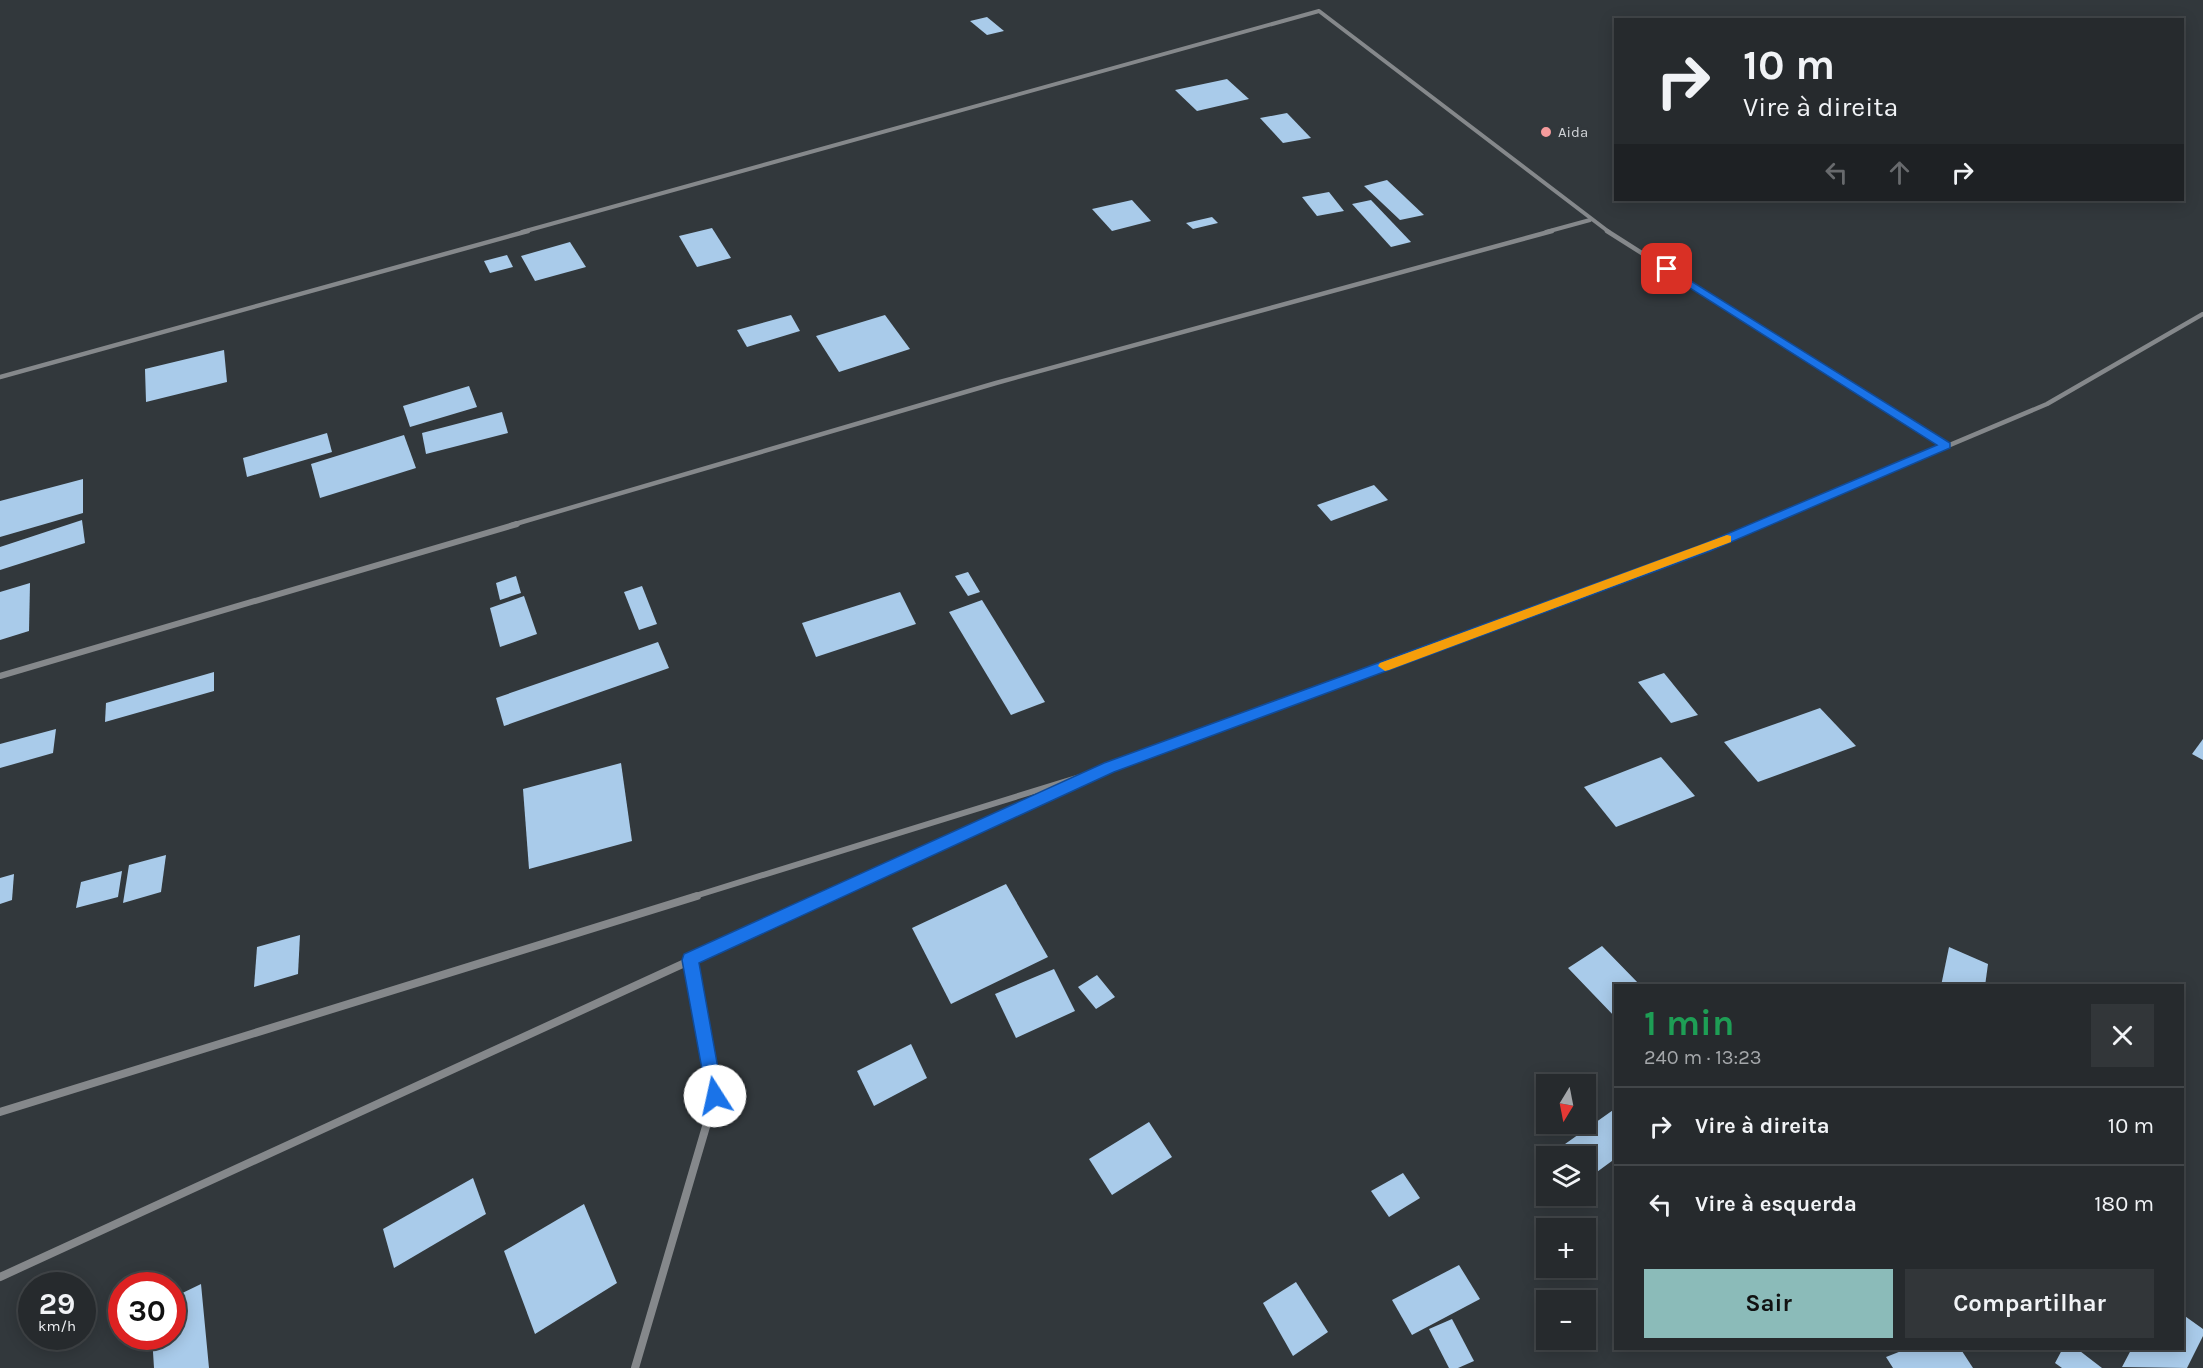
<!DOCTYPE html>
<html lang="pt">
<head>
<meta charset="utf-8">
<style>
  :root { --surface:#262a2d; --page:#323639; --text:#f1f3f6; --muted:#a4a7aa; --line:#424649; --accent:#8bbbb9 }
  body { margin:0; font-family:Karla,sans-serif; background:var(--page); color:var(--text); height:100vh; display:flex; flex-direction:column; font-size:22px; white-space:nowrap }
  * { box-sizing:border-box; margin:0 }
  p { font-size:20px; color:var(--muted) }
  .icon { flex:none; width:33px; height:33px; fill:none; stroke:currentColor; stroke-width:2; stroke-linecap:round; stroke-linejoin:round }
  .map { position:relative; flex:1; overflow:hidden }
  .drawer { position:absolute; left:1614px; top:984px; width:570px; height:366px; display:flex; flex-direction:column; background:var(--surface); border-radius:0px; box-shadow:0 3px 15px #0003,0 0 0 2px var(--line) }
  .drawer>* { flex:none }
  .guide { position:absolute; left:1614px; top:18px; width:570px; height:183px; border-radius:0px; box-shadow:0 3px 15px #0003,0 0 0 2px var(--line); background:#262a2d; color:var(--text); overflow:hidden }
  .needle { width:39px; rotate:190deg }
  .controls { position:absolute; left:1536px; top:1074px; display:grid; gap:12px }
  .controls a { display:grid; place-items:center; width:60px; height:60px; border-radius:0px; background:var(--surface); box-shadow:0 3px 15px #0003,0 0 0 2px var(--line); font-size:30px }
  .speed { position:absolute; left:18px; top:1272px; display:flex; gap:12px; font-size:30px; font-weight:700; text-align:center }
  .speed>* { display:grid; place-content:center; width:78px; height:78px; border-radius:50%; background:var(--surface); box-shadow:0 3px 15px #0003,0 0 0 2px var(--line); line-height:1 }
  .speed small { font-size:15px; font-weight:400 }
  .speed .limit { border:9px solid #d22; background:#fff; color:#111 }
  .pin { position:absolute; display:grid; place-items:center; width:51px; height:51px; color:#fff; margin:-26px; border-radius:12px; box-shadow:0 3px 9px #0006 }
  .me { position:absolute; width:66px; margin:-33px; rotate:350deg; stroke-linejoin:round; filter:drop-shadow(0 0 4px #0008) }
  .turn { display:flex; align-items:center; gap:21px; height:126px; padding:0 30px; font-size:27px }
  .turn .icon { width:78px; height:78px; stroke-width:2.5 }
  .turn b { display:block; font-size:42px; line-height:51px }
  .lanes { display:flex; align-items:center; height:57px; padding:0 30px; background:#0003; justify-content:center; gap:30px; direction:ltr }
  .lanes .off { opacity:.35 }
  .round { display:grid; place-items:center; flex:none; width:63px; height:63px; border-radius:0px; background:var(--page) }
  .headline { display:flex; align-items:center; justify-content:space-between; height:102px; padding:0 30px }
  h1 { font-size:36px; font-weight:700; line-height:45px; color:#1e9e55 }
  .cta { display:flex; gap:12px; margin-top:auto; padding:12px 30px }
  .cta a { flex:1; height:69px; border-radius:0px; background:var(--accent); color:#111; font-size:24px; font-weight:700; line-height:69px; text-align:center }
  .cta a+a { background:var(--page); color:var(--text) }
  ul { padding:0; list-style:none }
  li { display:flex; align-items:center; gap:18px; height:78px; padding:0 30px; border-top:2px solid var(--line) }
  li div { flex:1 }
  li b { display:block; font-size:22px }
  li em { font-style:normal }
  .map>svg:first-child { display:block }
</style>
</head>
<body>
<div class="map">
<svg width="2203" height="1368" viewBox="0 0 2203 1368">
  <rect width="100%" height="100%" fill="#32383c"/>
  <g fill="#a9cbea">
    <path d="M987,17L1004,31L987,35L970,21Z"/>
    <path d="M1227,79L1249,99L1197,111L1175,90Z"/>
    <path d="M1287,113L1311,138L1283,143L1260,118Z"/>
    <path d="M1387,180L1424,215L1400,220L1364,186Z"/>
    <path d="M1329,192L1344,211L1317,216L1302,197Z"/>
    <path d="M1132,200L1151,221L1112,231L1092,209Z"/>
    <path d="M1371,200L1411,242L1391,247L1352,204Z"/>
    <path d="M1212,217L1218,223L1193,229L1186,223Z"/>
    <path d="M712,228L731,258L697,267L679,236Z"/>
    <path d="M570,242L586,267L535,281L521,256Z"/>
    <path d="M507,255L513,267L490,273L484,261Z"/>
    <path d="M791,315L800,331L747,347L737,330Z"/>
    <path d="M885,315L910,349L839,372L816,336Z"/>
    <path d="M224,350L227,382L146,402L145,369Z"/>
    <path d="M469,386L477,407L410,427L403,406Z"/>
    <path d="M502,412L508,433L426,454L422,433Z"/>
    <path d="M327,433L332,452L247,477L243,458Z"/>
    <path d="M404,435L416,468L320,498L311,464Z"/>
    <path d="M83,479V513L0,537V501Z"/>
    <path d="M1374,485L1388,500L1331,521L1317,505Z"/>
    <path d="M82,520L85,543L0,570V547Z"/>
    <path d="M968,572L980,592L968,596L955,576Z"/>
    <path d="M516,576L521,593L500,600L496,583Z"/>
    <path d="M30,583L29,631L0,640V592Z"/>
    <path d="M642,586L657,624L639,630L624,592Z"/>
    <path d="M900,592L916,624L816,657L802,623Z"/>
    <path d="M524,596L537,634L500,647L490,608Z"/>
    <path d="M982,600L1045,702L1011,715L949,612Z"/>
    <path d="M658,642L669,668L504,726L496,698Z"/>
    <path d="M214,672V691L105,722L106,703Z"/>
    <path d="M1664,673L1698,715L1671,723L1638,682Z"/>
    <path d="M1820,708L1856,746L1758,782L1724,742Z"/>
    <path d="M56,729L53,753L0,768V744Z"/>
    <path d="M2203,739V760L2192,754Z"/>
    <path d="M1661,757L1695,796L1616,827L1584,787Z"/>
    <path d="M621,763L632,841L529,869L523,789Z"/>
    <path d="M166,855L161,892L123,903L129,865Z"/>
    <path d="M122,871L118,897L76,908L81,882Z"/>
    <path d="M14,874L12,900L0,904V878Z"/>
    <path d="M1006,884L1048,957L951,1004L912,928Z"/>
    <path d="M300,935L298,974L254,987L257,947Z"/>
    <path d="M1602,946L1641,986H1616V1018L1568,968Z"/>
    <path d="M1949,947L1988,964L1985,986H1941Z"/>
    <path d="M1054,969L1075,1011L1016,1038L995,994Z"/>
    <path d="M1097,975L1115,997L1096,1009L1078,987Z"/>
    <path d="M911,1044L927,1078L874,1106L857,1071Z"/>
    <path d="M1616,1108V1158L1586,1180V1156H1548Z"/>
    <path d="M1149,1122L1172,1157L1112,1195L1089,1159Z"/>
    <path d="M1403,1173L1420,1198L1389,1217L1371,1191Z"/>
    <path d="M473,1178L486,1214L394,1268L383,1229Z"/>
    <path d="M584,1204L617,1283L535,1334L504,1251Z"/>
    <path d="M1459,1265L1480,1299L1412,1335L1392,1300Z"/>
    <path d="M1296,1282L1328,1332L1293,1356L1263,1303Z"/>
    <path d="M201,1284L209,1368H154L152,1336H172V1298Z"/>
    <path d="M2182,1314L2203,1329V1336L2187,1368L2122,1367L2132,1348H2182Z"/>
    <path d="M1452,1319L1474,1361L1458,1368H1449L1429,1329Z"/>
    <path d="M1909,1348H1960L1973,1368H1893L1886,1357Z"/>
    <path d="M2063,1348H2076L2102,1368H2062L2055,1363Z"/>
  </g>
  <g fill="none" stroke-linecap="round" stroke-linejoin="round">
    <g stroke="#85888b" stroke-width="4">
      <path d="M522,232L1319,11L1609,232"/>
      <path d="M1546,232L1590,220"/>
    </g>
    <g stroke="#85888b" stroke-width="4.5">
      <path d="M1607,231L1946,446"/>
      <path d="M0,377L528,231"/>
      <path d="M512,525L996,383L1552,231"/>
      <path d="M1760,525L2047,404L2203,314"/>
    </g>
    <g stroke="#85888b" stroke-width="6">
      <path d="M0,676L517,524"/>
      <path d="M692,897L1086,775"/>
      <path d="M827,897L1109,768L1706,548L1763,524"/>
    </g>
    <g stroke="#85888b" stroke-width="8">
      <path d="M0,1112L697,896"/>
      <path d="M0,1277L831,896"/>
      <path d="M635,1368L715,1096L690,960"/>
    </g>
  </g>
  <path fill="#1a73e8" stroke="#114b97" stroke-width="1.5" d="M1667,266L1950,443V448L1710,551L1114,772L699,963L723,1096L721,1102L715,1104L708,1102L682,960L684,954L1104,763L1701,545L1937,445L1663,271L1662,269Z"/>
  <path fill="#f59e0b" d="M1727,535L1731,536V542L1389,670L1385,671L1378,666L1380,663Z"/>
  <circle fill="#f59b9c" stroke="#32383c" stroke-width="2" cx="1546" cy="132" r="6"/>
  <g text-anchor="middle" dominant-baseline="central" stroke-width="6" stroke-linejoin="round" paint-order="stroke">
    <g font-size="15" fill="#d0d3d7" stroke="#32383c" text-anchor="start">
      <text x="1558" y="132">Aida</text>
    </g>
  </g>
</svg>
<div class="controls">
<a><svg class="needle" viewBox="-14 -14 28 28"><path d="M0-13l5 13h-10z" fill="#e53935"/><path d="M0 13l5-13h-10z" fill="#a4a7aa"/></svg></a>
<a><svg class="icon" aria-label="layers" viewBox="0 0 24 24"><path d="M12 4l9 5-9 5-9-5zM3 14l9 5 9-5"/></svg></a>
<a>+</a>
<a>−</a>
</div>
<div class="speed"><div>29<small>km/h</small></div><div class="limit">30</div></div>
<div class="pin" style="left:1667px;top:269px;background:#d93025"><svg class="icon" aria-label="arrive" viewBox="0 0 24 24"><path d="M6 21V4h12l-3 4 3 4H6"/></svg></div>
<svg class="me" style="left:715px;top:1096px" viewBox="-20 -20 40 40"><circle r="19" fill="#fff"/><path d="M0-13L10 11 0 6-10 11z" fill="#1a73e8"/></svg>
<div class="guide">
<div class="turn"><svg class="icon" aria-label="right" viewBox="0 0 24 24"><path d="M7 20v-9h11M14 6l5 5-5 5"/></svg><div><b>10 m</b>Vire à direita</div></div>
<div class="lanes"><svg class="icon off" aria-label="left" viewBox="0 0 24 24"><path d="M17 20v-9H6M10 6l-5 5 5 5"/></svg><svg class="icon off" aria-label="ahead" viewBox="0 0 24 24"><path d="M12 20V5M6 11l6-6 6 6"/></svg><svg class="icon" aria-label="right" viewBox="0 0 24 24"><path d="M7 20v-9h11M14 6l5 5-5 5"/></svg></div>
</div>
<section class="drawer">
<div class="headline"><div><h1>1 min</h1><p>240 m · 13:23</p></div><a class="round"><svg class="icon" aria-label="close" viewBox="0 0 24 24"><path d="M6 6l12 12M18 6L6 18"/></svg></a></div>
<ul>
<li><svg class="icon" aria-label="right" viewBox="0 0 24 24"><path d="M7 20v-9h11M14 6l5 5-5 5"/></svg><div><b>Vire à direita</b></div><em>10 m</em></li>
<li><svg class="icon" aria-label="left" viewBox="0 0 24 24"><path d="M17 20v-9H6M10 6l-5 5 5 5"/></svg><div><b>Vire à esquerda</b></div><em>180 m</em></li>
</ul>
<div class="cta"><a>Sair</a><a>Compartilhar</a></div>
</section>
</div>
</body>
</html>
